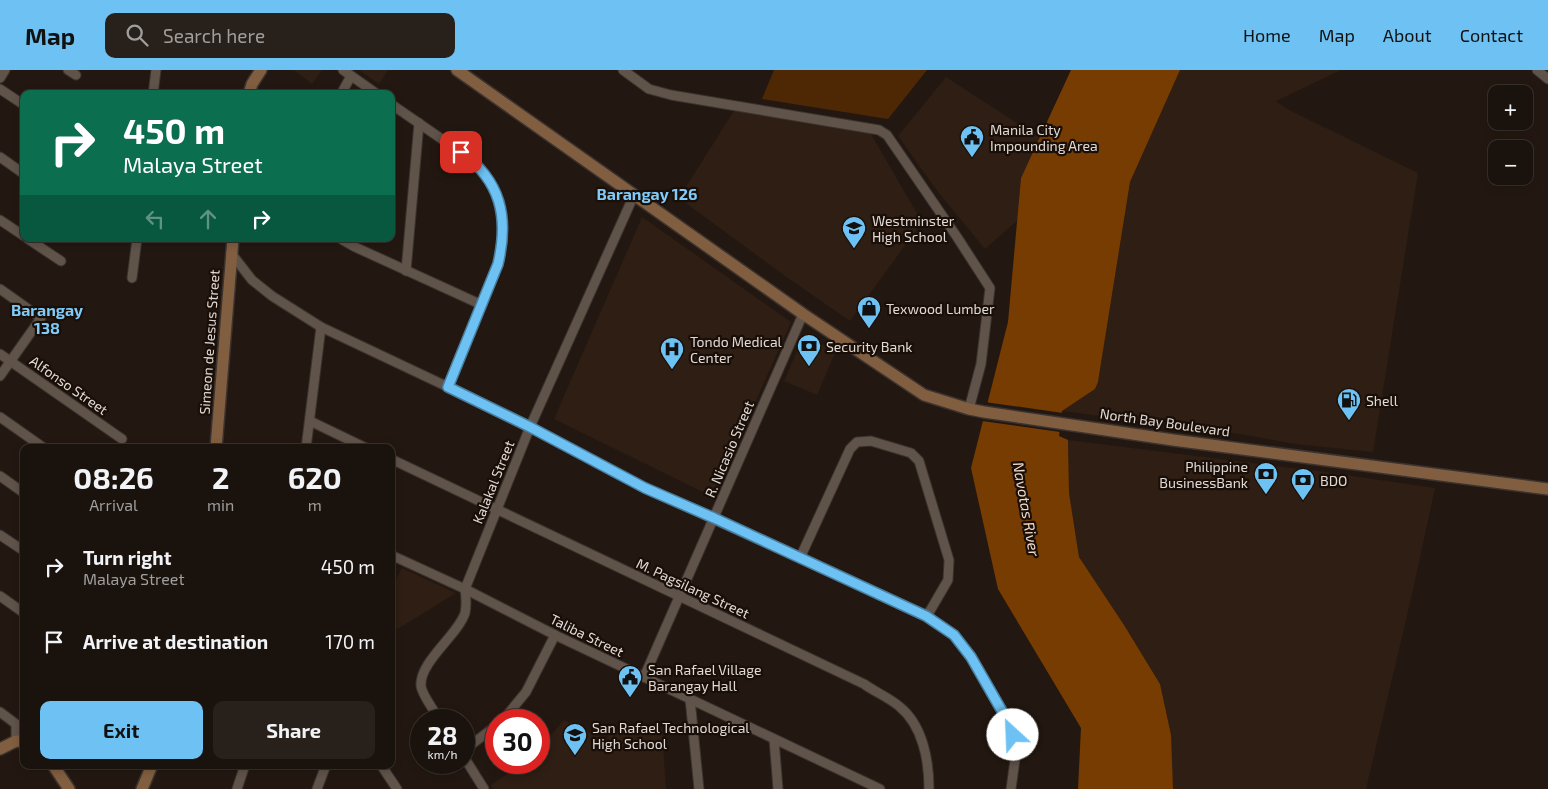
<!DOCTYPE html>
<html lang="en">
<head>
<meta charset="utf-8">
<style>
  :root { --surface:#1a120d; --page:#27201b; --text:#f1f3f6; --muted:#9f9e9d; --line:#38322e; --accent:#6ec2f3 }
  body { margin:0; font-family:"Exo 2",sans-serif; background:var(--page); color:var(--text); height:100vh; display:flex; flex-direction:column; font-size:19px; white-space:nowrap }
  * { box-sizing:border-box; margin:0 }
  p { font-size:16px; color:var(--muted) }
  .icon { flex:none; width:28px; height:28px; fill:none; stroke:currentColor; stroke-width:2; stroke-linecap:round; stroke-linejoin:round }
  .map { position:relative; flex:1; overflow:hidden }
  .drawer { position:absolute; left:20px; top:374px; width:375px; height:325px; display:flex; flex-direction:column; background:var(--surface); border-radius:10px; box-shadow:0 2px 8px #0003,0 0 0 1px var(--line) }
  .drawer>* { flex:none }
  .banner { position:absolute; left:20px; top:20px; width:375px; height:152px; border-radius:10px; box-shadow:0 2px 8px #0003,0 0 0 1px var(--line); background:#0b6e4f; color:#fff; overflow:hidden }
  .fabs { position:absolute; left:1488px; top:15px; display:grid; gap:10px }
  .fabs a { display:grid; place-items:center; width:45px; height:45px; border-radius:10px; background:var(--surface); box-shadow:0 2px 8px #0003,0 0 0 1px var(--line); font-size:25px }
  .speed { position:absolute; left:410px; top:639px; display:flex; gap:10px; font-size:25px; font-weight:700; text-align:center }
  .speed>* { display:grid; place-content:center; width:65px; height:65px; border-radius:50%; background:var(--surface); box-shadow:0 2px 8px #0003,0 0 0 1px var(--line); line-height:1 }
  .speed small { font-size:12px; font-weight:400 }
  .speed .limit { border:8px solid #d22; background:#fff; color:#111 }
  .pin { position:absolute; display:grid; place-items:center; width:42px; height:42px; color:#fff; margin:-21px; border-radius:10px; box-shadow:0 2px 8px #0006 }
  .me { position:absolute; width:55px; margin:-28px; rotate:335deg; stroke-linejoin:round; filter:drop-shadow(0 0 4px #0008) }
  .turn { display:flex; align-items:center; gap:18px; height:105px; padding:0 20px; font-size:22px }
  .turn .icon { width:65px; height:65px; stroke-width:2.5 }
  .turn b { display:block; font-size:35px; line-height:42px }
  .lanes { display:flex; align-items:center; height:48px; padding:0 20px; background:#0003; justify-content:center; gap:25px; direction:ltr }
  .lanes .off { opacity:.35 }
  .eta { display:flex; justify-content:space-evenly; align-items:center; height:85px; text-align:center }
  .eta b { font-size:30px; font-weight:700; line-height:35px }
  .action { display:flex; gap:10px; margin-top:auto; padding:10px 20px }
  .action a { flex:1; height:58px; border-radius:10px; background:var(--accent); color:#111; font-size:20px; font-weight:700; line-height:58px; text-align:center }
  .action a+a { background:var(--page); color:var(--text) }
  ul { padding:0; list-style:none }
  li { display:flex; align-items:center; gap:15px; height:75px; padding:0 20px }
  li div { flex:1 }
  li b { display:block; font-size:19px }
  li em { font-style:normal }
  header { display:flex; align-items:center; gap:30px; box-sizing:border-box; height:70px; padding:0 25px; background:var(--accent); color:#111 }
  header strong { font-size:24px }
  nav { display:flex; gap:28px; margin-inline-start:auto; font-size:18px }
  .search { width:350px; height:45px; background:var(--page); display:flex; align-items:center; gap:12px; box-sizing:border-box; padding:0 18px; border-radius:10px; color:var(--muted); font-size:19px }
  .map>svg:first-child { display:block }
</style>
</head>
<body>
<header>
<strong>Map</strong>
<div class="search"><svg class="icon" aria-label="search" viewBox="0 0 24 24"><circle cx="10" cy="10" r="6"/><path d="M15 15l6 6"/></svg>Search here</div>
<nav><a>Home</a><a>Map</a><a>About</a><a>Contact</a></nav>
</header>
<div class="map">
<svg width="1548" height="719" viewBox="0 0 1548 719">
  <rect width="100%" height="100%" fill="#231811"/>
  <g fill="#2e1e13">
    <path d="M294,0H322L312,14Z"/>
    <path d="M359,0H388L379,14Z"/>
    <path d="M1180,0H1341L1276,31L1287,39L1418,103L1373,382L1295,374L1240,364L1062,341L1095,319L1098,312L1130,112Z"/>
    <path d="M946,7L1040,68L1021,108L1018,150L985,179L939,123L898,66Z"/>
    <path d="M735,39L871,64L922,152L850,251L785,206L679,128Z"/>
    <path d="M642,147L791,252L713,427L554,349Z"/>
    <path d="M805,263L835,283L817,325L784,311Z"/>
    <path d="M1068,370L1325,402L1435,418L1413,520L1366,719H1173L1160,614L1124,555L1079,487L1069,423Z"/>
    <path d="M402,498L456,523L391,563V519Z"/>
    <path d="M564,650L609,671L608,661L662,659L666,719H493L491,715L524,693L539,692V679Z"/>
  </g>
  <path fill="#4e2704" d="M774,0H927L888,49L762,29Z"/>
  <path fill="#773c01" d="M1071,0H1180L1130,112L1098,312L1095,319L1062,341L1059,366L1068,370L1069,423L1079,487L1124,555L1160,614L1171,665L1173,719H1078L1081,658L998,519L971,398L1008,252L1021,108Z"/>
  <path fill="#231811" d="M985,332L1063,343L1060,362L982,351Z"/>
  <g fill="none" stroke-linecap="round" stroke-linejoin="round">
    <g stroke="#3b332f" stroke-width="11">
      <g id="street">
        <path d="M68,0L76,5"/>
        <path d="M343,0L377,24"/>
        <path d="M623,0L649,19L671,25L879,60L887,65L957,167L990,218L981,294L969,339"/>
        <path d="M1537,0L1548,9"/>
        <path d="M0,8L5,0"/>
        <path d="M0,19L24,35"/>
        <path d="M153,24L156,0"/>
        <path d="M341,24L351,6"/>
        <path d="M391,34L475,92C503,122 507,155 498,194L448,317"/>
        <path d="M0,87L24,104"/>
        <path d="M0,150L24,166"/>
        <path d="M28,169L61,191"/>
        <path d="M341,169L355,177L482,235"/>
        <path d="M231,183L252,210L272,226L321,257L448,317L530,357L645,418L927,546L954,565L971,587L1010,655L1017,675L1011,719"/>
        <path d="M406,201L419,53"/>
        <path d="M132,208L137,169"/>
        <path d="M0,219L41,248L0,306"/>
        <path d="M0,284L122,369"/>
        <path d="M0,347L44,378"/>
        <path d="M310,351L366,378"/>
        <path d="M306,378L321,257"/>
        <path d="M391,389L864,614C875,622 890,628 900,637C923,656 929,691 929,719"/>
        <path d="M0,406L24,423"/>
        <path d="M0,465L24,481"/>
        <path d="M391,485L465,519L555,565L880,719"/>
        <path d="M800,488L850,379L857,372L871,371L911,383L919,391L949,490L948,510L927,546"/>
        <path d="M0,526L24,543"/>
        <path d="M644,607L803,244"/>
        <path d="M690,629L699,719"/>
        <path d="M0,642L16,654V671"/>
        <path d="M440,650C435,642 422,625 421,616C419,592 458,565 465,543C467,534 466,527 465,519L530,357L634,125"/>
        <path d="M503,650L526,622L555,565"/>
        <path d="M774,669L778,719"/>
        <path d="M464,680L496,656"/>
        <path d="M464,687L484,719"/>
        <path d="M381,695L397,719"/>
        <path d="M237,719L245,695"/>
        <path d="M317,719L326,695"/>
      </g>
    </g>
    <g stroke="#3b332f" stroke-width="14">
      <g id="secondary">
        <path d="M457,0L803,244L924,325L969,339L984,342L1173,370L1548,419"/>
        <path d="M249,24L252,14L261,0"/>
        <path d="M216,378L233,169"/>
        <path d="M0,679L16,671L24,672"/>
        <path d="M53,695L69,719"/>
        <path d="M142,719L152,695"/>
      </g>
    </g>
    <use href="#street" stroke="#60534a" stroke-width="9"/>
    <use href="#secondary" stroke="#825e40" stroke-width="11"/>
  </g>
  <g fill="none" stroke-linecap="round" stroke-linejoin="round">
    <g stroke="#487e9e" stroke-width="12">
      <path id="route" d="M461,82C501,111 509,147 498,194L448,317L530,357L645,418L714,448L926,546L954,565L971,587L1010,655L1013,665"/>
    </g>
    <use href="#route" stroke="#6ec2f3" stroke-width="9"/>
  </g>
  <defs>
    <g id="civic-pin" transform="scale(1.25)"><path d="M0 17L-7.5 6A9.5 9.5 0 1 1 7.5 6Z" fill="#6ec2f3" stroke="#190f08"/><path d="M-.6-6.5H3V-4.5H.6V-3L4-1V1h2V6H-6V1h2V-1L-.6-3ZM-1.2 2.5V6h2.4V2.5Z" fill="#111"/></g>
    <g id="school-pin" transform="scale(1.25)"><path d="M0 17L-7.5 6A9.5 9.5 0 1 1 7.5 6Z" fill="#6ec2f3" stroke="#190f08"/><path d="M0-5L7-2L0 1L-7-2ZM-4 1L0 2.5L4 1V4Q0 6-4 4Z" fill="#111"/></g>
    <g id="shop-pin" transform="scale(1.25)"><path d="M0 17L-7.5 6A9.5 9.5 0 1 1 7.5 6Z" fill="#6ec2f3" stroke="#190f08"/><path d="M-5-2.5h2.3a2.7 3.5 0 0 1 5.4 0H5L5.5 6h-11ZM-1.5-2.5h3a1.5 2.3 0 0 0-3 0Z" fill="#111"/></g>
    <g id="bank-pin" transform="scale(1.25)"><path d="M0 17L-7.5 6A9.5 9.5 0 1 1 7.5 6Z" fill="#6ec2f3" stroke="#190f08"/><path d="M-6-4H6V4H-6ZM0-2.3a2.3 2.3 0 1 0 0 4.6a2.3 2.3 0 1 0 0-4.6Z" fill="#111"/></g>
    <g id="hospital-pin" transform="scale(1.25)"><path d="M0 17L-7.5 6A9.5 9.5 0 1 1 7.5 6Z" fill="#6ec2f3" stroke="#190f08"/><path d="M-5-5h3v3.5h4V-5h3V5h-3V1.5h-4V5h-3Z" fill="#111"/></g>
    <g id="fuel-pin" transform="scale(1.25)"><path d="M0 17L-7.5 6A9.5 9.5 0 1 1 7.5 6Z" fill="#6ec2f3" stroke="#190f08"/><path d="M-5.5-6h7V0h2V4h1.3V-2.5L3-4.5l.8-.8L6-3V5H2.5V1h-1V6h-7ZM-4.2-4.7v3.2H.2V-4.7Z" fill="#111"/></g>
  </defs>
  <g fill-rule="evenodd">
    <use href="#civic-pin" x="972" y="67"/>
    <use href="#school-pin" x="854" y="158"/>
    <use href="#shop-pin" x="869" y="238"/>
    <use href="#bank-pin" x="809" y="276"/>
    <use href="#hospital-pin" x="672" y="279"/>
    <use href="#fuel-pin" x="1349" y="330"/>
    <use href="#bank-pin" x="1266" y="404"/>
    <use href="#bank-pin" x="1303" y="410"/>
    <use href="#civic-pin" x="630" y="607"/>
    <use href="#school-pin" x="575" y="665"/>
  </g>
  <g text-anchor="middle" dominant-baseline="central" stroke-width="4.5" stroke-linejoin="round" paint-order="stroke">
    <g font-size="14" fill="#e1d9d4" stroke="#190f08" text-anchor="start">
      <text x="990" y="59">Manila City<tspan x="990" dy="16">Impounding Area</tspan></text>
      <text x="872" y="150">Westminster<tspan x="872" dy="16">High School</tspan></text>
      <text x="886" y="238">Texwood Lumber</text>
      <text x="690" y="271">Tondo Medical<tspan x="690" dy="16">Center</tspan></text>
      <text x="826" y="276">Security Bank</text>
      <text x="1366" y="330">Shell</text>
      <text x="1248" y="396" text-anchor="end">Philippine<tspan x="1248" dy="16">BusinessBank</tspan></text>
      <text x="1320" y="410">BDO</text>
      <text x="648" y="599">San Rafael Village<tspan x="648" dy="16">Barangay Hall</tspan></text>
      <text x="592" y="657">San Rafael Technological<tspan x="592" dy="16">High School</tspan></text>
    </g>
    <g font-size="14" fill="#e1d9d4" stroke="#190f08">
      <text transform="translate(209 272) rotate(-86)">Simeon de Jesus Street</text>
      <text transform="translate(69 315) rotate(35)">Alfonso Street</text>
      <text transform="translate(1165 352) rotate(8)">North Bay Boulevard</text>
      <text transform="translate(729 379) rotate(-67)">R. Nicasio Street</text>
      <text transform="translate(493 412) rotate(-68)">Kalakal Street</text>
      <text transform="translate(693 518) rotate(25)">M. Pagsilang Street</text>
      <text transform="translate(587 565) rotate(26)">Taliba Street</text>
    </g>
    <g font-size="15" font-style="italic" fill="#f1dacc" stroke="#190f08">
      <text transform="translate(1027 439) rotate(80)">Navotas River</text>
    </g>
    <g font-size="16" font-weight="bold" fill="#7fcbf9" stroke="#190f08">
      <text x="647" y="123">Barangay 126</text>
      <text x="47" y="239">Barangay<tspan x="47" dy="18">138</tspan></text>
    </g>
  </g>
</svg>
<div class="fabs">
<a>+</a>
<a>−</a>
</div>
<div class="speed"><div>28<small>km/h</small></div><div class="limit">30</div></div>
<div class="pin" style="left:461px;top:82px;background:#d93025"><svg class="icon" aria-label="arrive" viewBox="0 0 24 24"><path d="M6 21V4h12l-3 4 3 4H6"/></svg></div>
<svg class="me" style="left:1013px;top:665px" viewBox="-20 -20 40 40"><circle r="19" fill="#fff"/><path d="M0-13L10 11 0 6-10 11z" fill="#6ec2f3"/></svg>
<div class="banner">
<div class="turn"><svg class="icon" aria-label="right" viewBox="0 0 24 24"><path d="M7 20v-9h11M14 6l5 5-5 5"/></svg><div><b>450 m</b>Malaya Street</div></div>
<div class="lanes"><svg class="icon off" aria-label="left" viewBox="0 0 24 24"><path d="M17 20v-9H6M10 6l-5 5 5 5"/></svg><svg class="icon off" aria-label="ahead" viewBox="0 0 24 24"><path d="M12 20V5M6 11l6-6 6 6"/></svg><svg class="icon" aria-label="right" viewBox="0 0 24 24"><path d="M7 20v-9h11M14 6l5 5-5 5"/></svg></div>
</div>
<section class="drawer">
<div class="eta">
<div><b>08:26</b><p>Arrival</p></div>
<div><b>2</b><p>min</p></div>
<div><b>620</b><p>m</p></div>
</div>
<ul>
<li><svg class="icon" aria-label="right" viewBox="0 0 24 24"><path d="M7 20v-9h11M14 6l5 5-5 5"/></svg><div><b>Turn right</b><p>Malaya Street</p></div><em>450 m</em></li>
<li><svg class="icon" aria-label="arrive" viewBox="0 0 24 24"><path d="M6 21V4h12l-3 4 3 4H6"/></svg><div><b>Arrive at destination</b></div><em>170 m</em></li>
</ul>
<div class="action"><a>Exit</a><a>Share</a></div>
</section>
</div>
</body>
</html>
